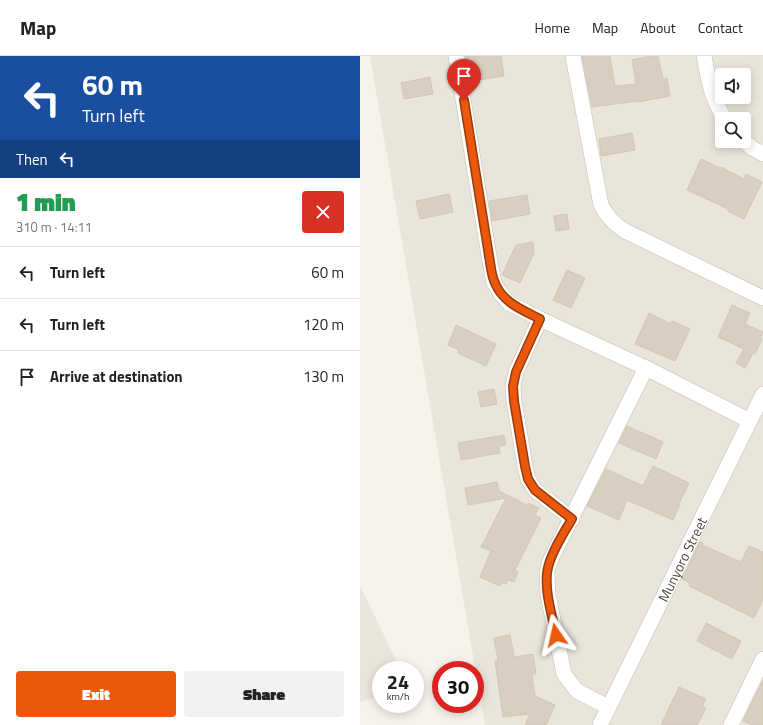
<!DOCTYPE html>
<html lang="en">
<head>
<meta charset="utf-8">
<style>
  :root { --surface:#fff; --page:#f2f2f2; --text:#222; --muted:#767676; --line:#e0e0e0; --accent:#ea580c }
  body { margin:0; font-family:"Titillium Web",sans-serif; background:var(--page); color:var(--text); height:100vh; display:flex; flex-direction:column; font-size:15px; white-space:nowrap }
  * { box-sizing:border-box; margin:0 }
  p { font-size:13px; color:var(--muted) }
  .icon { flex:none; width:22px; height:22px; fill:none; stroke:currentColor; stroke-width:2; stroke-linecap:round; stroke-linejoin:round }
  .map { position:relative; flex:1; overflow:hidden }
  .side { display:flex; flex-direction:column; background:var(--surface); width:360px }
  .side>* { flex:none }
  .guide { background:#1a4fa0; color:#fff; overflow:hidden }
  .tools { position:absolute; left:355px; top:12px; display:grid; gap:8px }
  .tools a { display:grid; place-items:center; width:36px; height:36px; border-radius:4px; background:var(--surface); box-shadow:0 2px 10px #0003; font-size:20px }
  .speed { position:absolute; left:12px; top:605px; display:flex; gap:8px; font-size:20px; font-weight:700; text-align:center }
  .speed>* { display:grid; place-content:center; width:52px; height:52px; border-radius:50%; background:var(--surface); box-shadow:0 2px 10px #0003; line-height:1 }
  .speed small { font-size:10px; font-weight:400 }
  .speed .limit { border:6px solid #d22; background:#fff; color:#111 }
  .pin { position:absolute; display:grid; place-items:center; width:34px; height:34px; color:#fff; margin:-41px -17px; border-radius:50% 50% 50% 0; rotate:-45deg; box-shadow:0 0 4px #0007 }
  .pin .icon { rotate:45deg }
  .me { position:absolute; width:44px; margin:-22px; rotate:349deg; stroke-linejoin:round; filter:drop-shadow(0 0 3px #0008) }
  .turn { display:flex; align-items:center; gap:14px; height:84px; padding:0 16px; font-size:18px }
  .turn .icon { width:52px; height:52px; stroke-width:2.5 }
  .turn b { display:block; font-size:28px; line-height:34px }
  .then { display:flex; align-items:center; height:38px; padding:0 16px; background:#0003; gap:8px; font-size:15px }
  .round { display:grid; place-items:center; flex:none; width:42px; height:42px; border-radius:4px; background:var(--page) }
  .overview { display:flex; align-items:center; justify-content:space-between; height:68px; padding:0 16px }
  h1 { font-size:24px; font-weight:800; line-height:30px; color:#1e9e55 }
  .button { display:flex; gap:8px; margin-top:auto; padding:8px 16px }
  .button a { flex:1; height:46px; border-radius:4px; background:var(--accent); color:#fff; font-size:16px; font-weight:800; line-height:46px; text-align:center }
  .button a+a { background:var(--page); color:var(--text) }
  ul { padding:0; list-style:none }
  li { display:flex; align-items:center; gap:12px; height:52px; padding:0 16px; border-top:1px solid var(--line) }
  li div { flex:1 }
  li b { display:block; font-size:15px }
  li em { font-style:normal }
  header { display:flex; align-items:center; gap:24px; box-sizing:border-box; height:56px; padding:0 20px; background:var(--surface); border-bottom:1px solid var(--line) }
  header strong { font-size:19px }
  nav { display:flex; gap:22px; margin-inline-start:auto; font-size:14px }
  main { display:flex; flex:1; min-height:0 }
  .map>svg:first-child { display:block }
</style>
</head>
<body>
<header>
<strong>Map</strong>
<nav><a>Home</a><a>Map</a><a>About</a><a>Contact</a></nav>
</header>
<main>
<section class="side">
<div class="guide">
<div class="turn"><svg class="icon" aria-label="left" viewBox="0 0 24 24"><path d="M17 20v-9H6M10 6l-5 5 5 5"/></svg><div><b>60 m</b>Turn left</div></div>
<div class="then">Then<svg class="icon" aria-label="left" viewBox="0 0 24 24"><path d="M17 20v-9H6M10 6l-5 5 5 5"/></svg></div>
</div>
<div class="overview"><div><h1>1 min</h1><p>310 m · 14:11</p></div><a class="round" style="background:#d93025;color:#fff"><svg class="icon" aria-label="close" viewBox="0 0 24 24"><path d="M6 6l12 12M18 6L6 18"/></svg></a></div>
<ul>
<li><svg class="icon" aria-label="left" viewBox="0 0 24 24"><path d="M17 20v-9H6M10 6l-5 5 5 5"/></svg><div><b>Turn left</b></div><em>60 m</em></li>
<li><svg class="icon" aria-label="left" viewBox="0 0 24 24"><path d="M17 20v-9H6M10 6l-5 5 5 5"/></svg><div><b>Turn left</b></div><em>120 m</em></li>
<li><svg class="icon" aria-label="arrive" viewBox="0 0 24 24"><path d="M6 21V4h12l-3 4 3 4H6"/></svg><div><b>Arrive at destination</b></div><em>130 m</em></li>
</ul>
<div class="button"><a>Exit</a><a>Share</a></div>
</section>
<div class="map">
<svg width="403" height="669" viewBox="0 0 403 669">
  <rect width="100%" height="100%" fill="#f6f3ec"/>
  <g fill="#eae5da" fill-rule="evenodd">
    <path d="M10,0H403V669H125ZM362,19H384V41H362ZM362,63H384V85H362Z"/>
    <path d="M0,530L41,614H21V640L0,646Z"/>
  </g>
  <g fill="#d8cfc1" stroke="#d3c7b4">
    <path d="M106,0H141L144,20L112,25L111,20H108Z"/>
    <path d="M222,0H250L255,30L276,28L272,4L291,0H298L303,23L307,22L310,40L278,46V45L232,51Z"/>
    <path d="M70,21L73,38L44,43L41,27Z"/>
    <path d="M272,77L275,94L241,100L239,83Z"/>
    <path d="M341,103L360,112L361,111L384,123L386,118L402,126L384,163L368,155V153L327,134Z"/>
    <path d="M89,138L93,156L60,163L56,145Z"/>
    <path d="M167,139L170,158L132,165L129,145Z"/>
    <path d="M207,158L209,173L196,175L194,160Z"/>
    <path d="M173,186L174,197L160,227L142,219L156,189Z"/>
    <path d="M207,214L225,222L211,252L193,244Z"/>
    <path d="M372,249L390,257L385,268L403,276L400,282L402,283L395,298L393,297L385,312L376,307L384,293L358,281Z"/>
    <path d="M289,257L311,268L312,265L330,273L315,305L275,288Z"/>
    <path d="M96,269L136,288L126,310L98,297L99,294L88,289Z"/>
    <path d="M134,333L137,348L121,351L118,336Z"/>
    <path d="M267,370L303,386L296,403L259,387Z"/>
    <path d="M144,379L146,389L139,390L140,397L101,404L98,387Z"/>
    <path d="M293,410L329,427L319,448H320L313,464L267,444L259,464L227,450L246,413L283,430Z"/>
    <path d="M137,426L139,435L167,449L168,447L179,452L175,459L181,462L155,514L158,516L154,526L148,524L146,528L141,526L140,530L120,521L131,495L121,491L146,442L108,449L105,432Z"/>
    <path d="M340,486L343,487L342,489L381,506L389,490L403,496V544L394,562L329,530L330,527L322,523Z"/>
    <path d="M346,567L381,585L372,603L337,585Z"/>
    <path d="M150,579L154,601L173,598L176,618H172L175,640L195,649L186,669H165L170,658L143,661L135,605L138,604L134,582Z"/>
    <path d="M403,624V669H392L383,665Z"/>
    <path d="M319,631L346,643L342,651L346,652L337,669H301Z"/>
  </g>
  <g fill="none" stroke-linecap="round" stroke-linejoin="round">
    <g stroke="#c2bbae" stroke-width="16">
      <g id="street">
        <path d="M96,0L130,206L134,227L141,238L149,247L180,263L286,312L390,365"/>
        <path d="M213,0L241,149C247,161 254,168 265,175L403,242"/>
        <path d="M344,0C348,23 352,44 365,63"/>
        <path d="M384,85L392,92L403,98"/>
        <path d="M180,263L156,316L153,330L154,345L165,410L168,423L175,434L212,463"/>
        <path d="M248,651L217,635L204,618L188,539L187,516L190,505L286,312"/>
        <path id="s1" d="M240,669L403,338"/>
        <path d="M371,669L403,603"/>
      </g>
    </g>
    <use href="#street" stroke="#fff" stroke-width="15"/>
  </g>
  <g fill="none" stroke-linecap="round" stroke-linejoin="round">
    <g stroke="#983908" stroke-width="10">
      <path id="route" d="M104,44L130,206C131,213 132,221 135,227C143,247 163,254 180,263L156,316L153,330L154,345L165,410L168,423L175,434L212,463C203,478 189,500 187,517C185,537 192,559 196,579"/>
    </g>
    <use href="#route" stroke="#ea580c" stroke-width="7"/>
  </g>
  <g text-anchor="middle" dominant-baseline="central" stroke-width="4" stroke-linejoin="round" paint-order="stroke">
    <g font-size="14" fill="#4b4439" stroke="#fff">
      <text stroke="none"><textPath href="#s1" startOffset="185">Munyoro Street</textPath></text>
    </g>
  </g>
</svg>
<div class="tools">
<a><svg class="icon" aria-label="sound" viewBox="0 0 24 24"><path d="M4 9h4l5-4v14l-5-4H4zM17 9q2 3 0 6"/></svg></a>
<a><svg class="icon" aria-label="search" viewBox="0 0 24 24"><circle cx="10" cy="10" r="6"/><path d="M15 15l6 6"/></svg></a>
</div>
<div class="speed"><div>24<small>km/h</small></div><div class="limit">30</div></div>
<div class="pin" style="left:104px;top:44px;background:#d93025"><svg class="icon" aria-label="arrive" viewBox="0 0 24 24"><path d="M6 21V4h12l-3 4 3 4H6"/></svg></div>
<svg class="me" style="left:196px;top:579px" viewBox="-20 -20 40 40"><path d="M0-17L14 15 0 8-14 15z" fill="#ea580c" stroke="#fff" stroke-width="4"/></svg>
</div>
</main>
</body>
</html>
